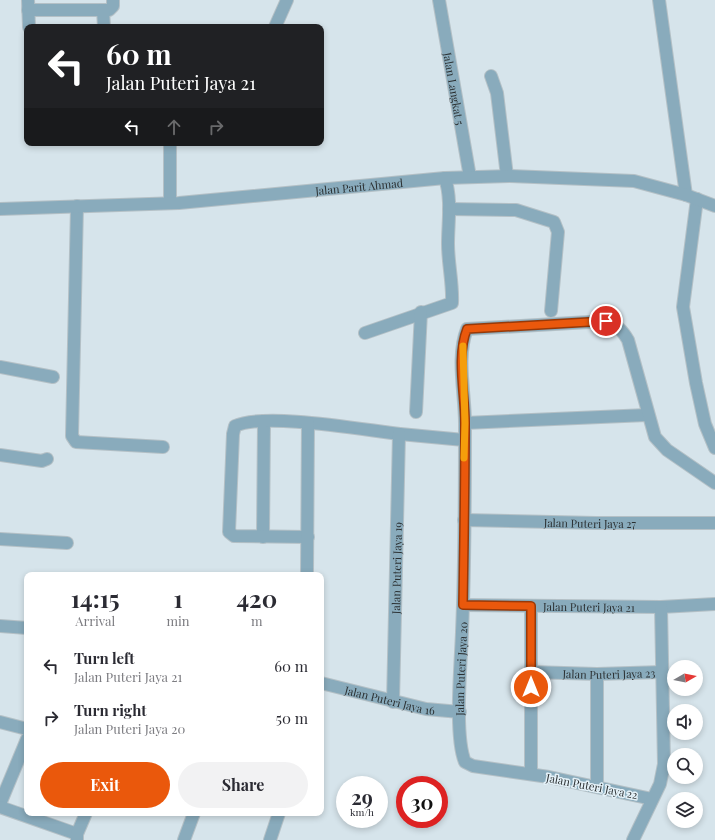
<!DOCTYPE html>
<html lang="en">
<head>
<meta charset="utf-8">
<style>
  :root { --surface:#fff; --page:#f2f2f3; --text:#2b2b33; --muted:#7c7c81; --accent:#ea580c }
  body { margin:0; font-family:"Playfair Display",serif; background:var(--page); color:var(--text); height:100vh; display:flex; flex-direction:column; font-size:15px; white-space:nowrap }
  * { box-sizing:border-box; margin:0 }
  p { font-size:13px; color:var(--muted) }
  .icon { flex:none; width:22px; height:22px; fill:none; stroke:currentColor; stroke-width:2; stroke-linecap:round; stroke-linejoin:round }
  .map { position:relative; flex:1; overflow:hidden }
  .sheet { position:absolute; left:24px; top:572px; width:300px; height:244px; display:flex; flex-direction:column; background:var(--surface); border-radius:8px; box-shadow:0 2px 6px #0003 }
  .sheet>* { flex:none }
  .hud { position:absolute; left:24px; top:24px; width:300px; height:122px; border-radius:8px; box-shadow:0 2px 6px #0003; background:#202124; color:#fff; overflow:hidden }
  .needle { width:26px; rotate:81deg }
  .tools { position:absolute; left:667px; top:660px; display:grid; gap:8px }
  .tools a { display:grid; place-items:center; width:36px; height:36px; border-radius:50%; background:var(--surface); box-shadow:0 2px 6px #0003; font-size:20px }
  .speed { position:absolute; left:336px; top:776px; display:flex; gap:8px; font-size:20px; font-weight:700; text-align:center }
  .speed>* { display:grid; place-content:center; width:52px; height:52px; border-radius:50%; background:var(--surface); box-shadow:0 2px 6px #0003; line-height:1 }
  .speed small { font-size:10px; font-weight:400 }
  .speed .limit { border:6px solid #d22; background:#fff; color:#111 }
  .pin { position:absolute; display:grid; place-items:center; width:34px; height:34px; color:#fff; margin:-17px; border:2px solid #fff; border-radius:50%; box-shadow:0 1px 4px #0007 }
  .me { position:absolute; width:44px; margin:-22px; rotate:0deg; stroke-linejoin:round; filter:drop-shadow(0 0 3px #0008) }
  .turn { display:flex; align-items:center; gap:14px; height:84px; padding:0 16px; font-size:18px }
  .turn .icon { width:52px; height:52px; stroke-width:2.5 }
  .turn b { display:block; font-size:28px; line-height:34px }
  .lanes { display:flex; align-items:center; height:38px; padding:0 16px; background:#0003; justify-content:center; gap:20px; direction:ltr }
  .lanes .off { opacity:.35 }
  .eta { display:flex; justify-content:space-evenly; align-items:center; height:68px; text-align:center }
  .eta b { font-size:24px; font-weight:700; line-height:28px }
  .cta { display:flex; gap:8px; margin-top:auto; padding:8px 16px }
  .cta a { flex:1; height:46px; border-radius:24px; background:var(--accent); color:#fff; font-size:16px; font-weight:700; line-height:46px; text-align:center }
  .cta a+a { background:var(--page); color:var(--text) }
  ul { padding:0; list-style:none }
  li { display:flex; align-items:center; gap:12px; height:52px; padding:0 16px }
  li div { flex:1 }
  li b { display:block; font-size:15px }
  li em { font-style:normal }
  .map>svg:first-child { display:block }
</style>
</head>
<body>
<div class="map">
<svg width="715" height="840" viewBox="0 0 715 840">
  <rect width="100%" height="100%" fill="#d6e4eb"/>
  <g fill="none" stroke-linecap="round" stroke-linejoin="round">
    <g stroke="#b4c0c6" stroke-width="14">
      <g id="minor">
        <path d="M28,0L29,27"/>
        <path id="s1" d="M439,0L470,177"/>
        <path d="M659,0L686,195"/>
        <path d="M28,10H109L113,6V0"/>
        <path d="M103,10L104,27"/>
        <path d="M275,27L287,0"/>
        <path d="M491,76L497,93L507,176"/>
        <path d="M170,143V203"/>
        <path d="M697,199L683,307L696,383L705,424L715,448"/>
        <path d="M77,206L72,436L76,442L163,447"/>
        <path id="s2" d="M0,209L179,203L445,178L510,176L634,181L686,195L715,206"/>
        <path d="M449,209L516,210L554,222L558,232L551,311"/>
        <path d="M365,333L452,303C453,283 448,264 448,244C448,222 452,200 445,178"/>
        <path d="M0,367L53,377"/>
        <path d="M416,412L421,312"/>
        <path d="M465,423L647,415"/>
        <path d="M0,455L42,461L47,459"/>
        <path id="s3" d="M464,520L596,523H715"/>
        <path d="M263,537L264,421"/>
        <path d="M308,537L234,536L229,532L233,434L235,426C265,412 364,430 400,434C421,436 443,438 464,440"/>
        <path d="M0,539L67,543"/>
        <path d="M307,575L308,423"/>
        <path id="s4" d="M463,605L661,607L715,604"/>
        <path d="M0,626L27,628"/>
        <path id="s5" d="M531,672L597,674L663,672"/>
        <path d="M597,674V786"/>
        <path id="s6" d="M321,683L426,709L460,712"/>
        <path id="s7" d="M393,702L399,434"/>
        <path d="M0,722L27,729"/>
        <path d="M531,774V606"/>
        <path id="s8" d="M652,799L549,777L473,766L465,762C454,736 461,663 462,632C465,562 465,492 465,423C465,393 456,357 467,329L606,321C617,325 622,330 628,340L655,437L667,450L715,483"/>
        <path d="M0,804L27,739"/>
        <path d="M0,807L77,834"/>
        <path d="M77,840V834L86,813"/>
        <path d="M184,840L194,813"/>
        <path d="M270,840L279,813"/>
        <path d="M633,840L660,784L664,764L661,607"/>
      </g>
    </g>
    <use href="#minor" stroke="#89abbc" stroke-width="12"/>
  </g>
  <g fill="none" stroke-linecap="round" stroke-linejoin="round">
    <g stroke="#983908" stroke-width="10">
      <path id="route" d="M531,687V606L463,605C464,544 465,483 465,423C465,393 456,357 467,329L606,321"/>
    </g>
    <use href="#route" stroke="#ea580c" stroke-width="7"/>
    <path stroke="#f59e0b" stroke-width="7" d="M463,346L465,423L464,458"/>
  </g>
  <g text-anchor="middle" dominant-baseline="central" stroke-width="3" stroke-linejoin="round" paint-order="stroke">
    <g font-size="11" fill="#2b3032" stroke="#e4f1f8">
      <text stroke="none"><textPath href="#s1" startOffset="90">Jalan Langkat 5</textPath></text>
      <text stroke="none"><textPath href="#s2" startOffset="360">Jalan Parit Ahmad</textPath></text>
      <text stroke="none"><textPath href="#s3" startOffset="126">Jalan Puteri Jaya 27</textPath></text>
      <text stroke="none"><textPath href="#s7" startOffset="134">Jalan Puteri Jaya 19</textPath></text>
      <text stroke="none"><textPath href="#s4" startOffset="126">Jalan Puteri Jaya 21</textPath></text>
      <text stroke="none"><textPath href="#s8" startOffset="285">Jalan Puteri Jaya 20</textPath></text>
      <text stroke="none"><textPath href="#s5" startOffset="78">Jalan Puteri Jaya 23</textPath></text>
      <text stroke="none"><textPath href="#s6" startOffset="71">Jalan Puteri Jaya 16</textPath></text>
      <text transform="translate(592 786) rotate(11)">Jalan Puteri Jaya 22</text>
    </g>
  </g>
</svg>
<div class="tools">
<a><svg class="needle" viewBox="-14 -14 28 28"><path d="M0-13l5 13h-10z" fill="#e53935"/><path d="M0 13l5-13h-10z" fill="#7c7c81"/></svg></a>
<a><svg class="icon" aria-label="sound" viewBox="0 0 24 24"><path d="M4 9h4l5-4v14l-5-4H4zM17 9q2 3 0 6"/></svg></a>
<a><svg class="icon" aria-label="search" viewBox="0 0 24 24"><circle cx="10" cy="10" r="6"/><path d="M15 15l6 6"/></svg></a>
<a><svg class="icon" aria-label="layers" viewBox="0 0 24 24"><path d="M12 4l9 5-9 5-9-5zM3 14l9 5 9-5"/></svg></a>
</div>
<div class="speed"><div>29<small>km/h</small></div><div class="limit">30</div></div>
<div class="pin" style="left:606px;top:321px;background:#d93025"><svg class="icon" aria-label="arrive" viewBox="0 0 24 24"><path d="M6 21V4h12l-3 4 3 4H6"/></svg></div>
<svg class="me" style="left:531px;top:687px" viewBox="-20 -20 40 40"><circle r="17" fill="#ea580c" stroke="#fff" stroke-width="3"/><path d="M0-11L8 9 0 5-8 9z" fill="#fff"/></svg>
<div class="hud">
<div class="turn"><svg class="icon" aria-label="left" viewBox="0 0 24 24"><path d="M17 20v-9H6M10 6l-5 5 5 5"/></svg><div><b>60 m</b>Jalan Puteri Jaya 21</div></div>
<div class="lanes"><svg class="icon" aria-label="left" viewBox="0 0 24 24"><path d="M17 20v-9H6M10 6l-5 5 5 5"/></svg><svg class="icon off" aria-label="ahead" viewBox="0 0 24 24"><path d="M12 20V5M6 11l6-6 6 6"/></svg><svg class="icon off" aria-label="right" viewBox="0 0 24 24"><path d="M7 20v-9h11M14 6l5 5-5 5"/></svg></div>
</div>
<section class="sheet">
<div class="eta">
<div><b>14:15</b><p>Arrival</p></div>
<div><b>1</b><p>min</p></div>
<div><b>420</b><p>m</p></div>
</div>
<ul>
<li><svg class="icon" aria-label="left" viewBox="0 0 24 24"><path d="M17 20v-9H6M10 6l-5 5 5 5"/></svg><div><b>Turn left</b><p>Jalan Puteri Jaya 21</p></div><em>60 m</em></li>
<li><svg class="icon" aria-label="right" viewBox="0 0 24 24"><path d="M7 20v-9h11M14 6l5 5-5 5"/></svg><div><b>Turn right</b><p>Jalan Puteri Jaya 20</p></div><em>50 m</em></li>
</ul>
<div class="cta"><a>Exit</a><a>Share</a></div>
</section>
</div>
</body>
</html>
